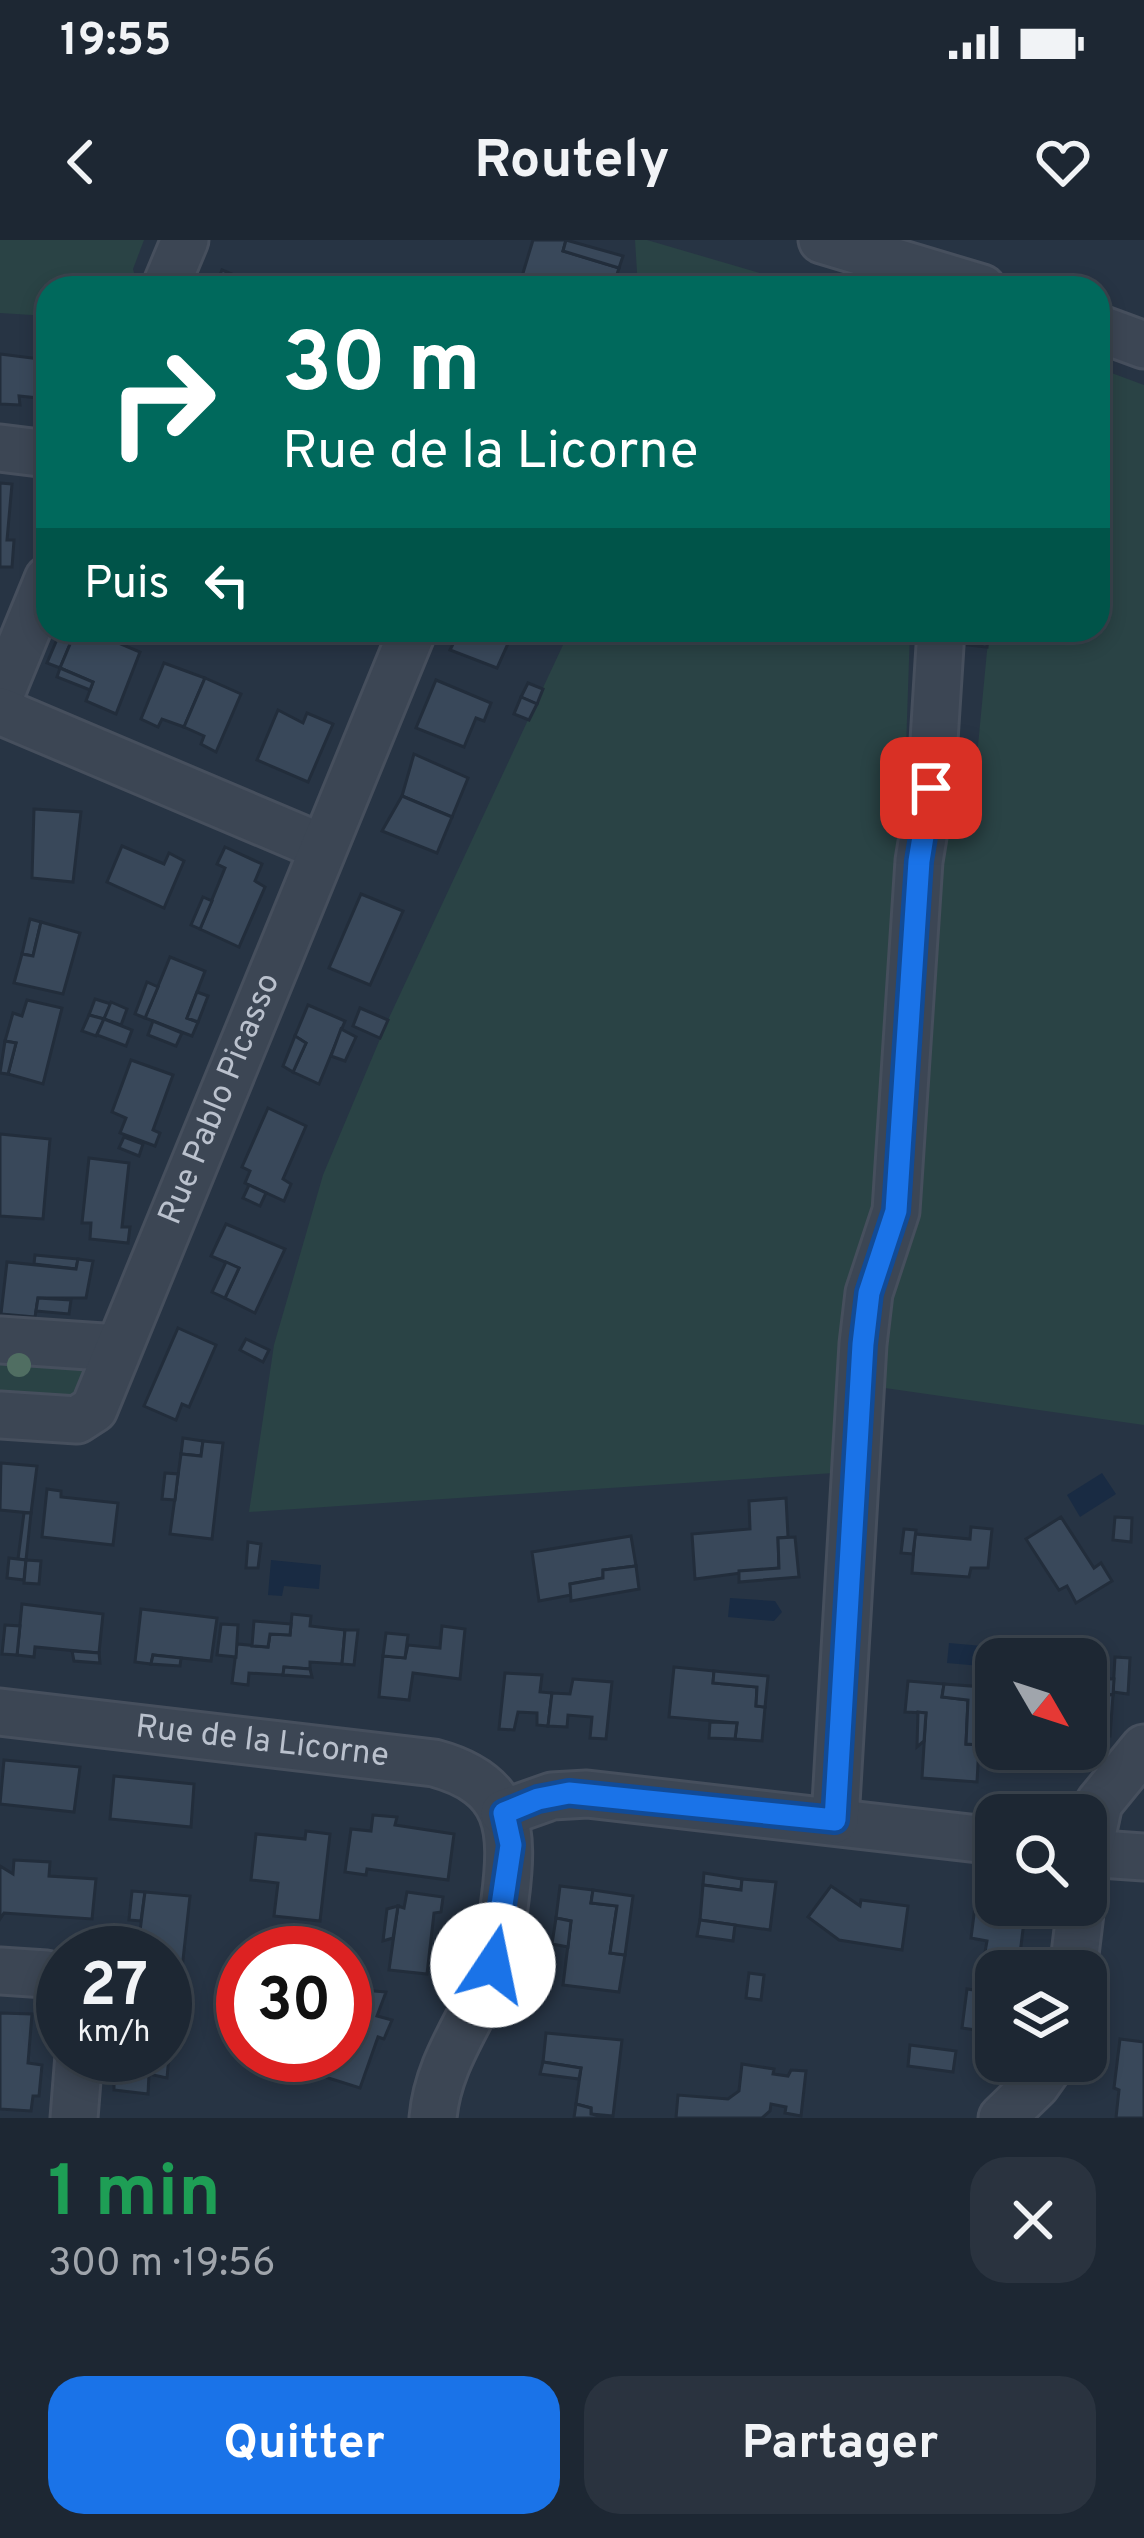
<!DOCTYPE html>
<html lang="fr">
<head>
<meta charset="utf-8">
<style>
  :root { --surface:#1d2733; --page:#2a333f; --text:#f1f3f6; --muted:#a0a5ac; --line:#3b444e; --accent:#1a73e8 }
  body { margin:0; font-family:Overpass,sans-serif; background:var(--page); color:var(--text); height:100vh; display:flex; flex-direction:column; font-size:45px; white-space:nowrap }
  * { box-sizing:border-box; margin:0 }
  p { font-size:39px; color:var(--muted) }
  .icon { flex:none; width:66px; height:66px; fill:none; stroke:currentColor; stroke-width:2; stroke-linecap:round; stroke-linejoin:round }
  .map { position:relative; height:1878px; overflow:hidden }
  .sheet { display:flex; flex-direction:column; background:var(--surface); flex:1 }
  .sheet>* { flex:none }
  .banner { position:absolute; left:36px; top:36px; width:1074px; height:366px; border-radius:36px; box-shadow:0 6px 18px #0003,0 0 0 3px var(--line); background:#00695c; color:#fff; overflow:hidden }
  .needle { width:78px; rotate:129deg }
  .controls { position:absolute; left:975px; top:1398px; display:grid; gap:24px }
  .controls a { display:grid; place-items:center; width:132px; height:132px; border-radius:24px; background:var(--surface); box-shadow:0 6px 18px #0003,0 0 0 3px var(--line); font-size:60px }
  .speed { position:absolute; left:36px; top:1686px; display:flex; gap:24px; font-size:60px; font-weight:700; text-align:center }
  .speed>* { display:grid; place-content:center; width:156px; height:156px; border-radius:50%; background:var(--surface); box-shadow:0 6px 18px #0003,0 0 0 3px var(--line); line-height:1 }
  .speed small { font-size:30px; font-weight:400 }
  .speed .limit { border:18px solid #d22; background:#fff; color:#111 }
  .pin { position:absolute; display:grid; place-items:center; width:102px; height:102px; color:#fff; margin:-51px; border-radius:24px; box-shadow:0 6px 18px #0006 }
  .me { position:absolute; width:132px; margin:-66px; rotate:11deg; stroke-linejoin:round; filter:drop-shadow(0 0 9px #0008) }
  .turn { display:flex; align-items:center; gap:42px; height:252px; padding:0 48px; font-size:54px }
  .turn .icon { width:156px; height:156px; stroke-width:2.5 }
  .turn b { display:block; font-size:84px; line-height:102px }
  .then { display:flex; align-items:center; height:114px; padding:0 48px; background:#0003; gap:24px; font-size:45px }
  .round { display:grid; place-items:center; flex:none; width:126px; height:126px; border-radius:36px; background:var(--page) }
  .overview { display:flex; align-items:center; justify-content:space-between; height:204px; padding:0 48px }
  h1 { font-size:72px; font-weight:700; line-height:90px; color:#1e9e55 }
  .button { display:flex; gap:24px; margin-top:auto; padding:24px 48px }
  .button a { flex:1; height:138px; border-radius:36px; background:var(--accent); color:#fff; font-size:48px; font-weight:700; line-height:138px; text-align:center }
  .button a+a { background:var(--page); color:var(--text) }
  .status { display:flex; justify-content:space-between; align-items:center; height:84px; padding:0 60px; background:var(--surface); direction:ltr }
  .status svg { height:33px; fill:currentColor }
  header { display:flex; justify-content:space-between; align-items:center; height:156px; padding:0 48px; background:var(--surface); font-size:54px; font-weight:700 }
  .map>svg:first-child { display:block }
</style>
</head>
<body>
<div class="status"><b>19:55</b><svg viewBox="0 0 49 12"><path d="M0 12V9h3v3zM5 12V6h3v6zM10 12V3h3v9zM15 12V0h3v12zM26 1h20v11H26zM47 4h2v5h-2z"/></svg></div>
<header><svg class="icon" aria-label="back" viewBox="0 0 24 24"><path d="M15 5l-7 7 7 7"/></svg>Routely<svg class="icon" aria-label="heart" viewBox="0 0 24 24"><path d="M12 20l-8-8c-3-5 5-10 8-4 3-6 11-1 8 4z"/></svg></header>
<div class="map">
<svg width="1144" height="1878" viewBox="0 0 1144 1878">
  <rect width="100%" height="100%" fill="#273444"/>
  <g fill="#2a4345">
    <path d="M0,0H144L133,29L138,48H48V76L0,73Z"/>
    <path d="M635,0H647L811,48H638Z"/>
    <path d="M1098,128L1144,145V1185L885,1148L864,1231L249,1272L274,1105L323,935L388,780L570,390H910L888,1043L946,547L974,548L989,390H1098Z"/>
    <path d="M0,1112L85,1127L88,1133L86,1156L0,1162Z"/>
  </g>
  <g fill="#192b43">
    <path d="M1102,1233L1116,1254L1080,1277L1067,1255Z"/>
    <path d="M271,1320L321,1325L319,1349L284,1346L282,1356L268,1355Z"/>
    <path d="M730,1358L775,1361L782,1372L774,1381L728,1377Z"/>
    <path d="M949,1403L994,1407L992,1427L947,1423Z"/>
  </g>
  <g fill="#39485a" stroke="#222d3b" stroke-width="3">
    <path d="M533,0H566L563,11L619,28L614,44L620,48H537L520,43Z"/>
    <path d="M566,0L623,16L619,28L563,11Z"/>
    <path d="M222,30L265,48H218L215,47Z"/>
    <path d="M0,114L48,120V159L19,156L20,165L0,164Z"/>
    <path d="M0,243L12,244L7,300H14L12,327H0Z"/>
    <path d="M61,390H76L60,428L47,423Z"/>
    <path d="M76,390H88L140,412L116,474L86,461L93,442L60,428Z"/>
    <path d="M312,390H349L344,402Z"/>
    <path d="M460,390H527L522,403L510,399L497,428L450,410Z"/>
    <path d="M960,390H989L987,407L959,404Z"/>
    <path d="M164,423L205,438L184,487L162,479L158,487L141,479Z"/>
    <path d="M60,428L93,442L90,450L57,437Z"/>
    <path d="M205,438L241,454L216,512L201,504L204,496L184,487Z"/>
    <path d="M436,440L491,463L484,481L476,478L464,507L416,488Z"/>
    <path d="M528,443L543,449L537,464L521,457Z"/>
    <path d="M521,457L537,464L529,480L514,474Z"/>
    <path d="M278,470L303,483L307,473L333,484L308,542L257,520Z"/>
    <path d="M414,514L468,538L452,577L402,556Z"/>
    <path d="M402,556L452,577L437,613L382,591Z"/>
    <path d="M34,569L81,572L73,642L32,638Z"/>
    <path d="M122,606L164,624L169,613L184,621L164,668L107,642Z"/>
    <path d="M225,607L262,624L255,641L265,647L239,707L200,689L225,628L217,624Z"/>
    <path d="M361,654L403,671L370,745L329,728Z"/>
    <path d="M203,657L212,661L200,689L191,685Z"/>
    <path d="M30,679L41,682L33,716L22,714Z"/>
    <path d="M41,682L80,693L63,754L14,743L22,714L33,716Z"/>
    <path d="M170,717L205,731L187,778L198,782L192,796L145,778Z"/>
    <path d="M147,742L158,747L145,778L135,774Z"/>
    <path d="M197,752L208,756L198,782L187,778Z"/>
    <path d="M95,759L111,764L104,779L89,775Z"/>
    <path d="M27,760L62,768L43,844L8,834L16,803L5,801L13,773L22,776Z"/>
    <path d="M111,762L127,769L121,785L104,779Z"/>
    <path d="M308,765L345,781L319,844L293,832L306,803L295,796Z"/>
    <path d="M360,768L388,780L380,798L353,786Z"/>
    <path d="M89,775L104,779L96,796L82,791Z"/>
    <path d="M104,779L132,790L126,806L97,795Z"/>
    <path d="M153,781L182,793L176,806L148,795Z"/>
    <path d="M341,789L356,797L345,821L331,816Z"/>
    <path d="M295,796L306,803L293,832L283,826Z"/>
    <path d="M5,801L16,803L8,834L0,833Z"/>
    <path d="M131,820L173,835L153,890L160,893L155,906L120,893L126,878L112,872Z"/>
    <path d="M268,868L306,886L283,939L291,944L284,961L245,943L250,931L242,927Z"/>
    <path d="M0,894L50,899L43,979L0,976Z"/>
    <path d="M124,897L143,904L139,916L119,908Z"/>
    <path d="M89,918L129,923L122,987H130L128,1003L90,999L91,983H82Z"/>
    <path d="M249,945L266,953L260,966L243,958Z"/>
    <path d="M226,984L285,1009L255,1073L225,1058L239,1028L211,1016Z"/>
    <path d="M35,1015L78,1019L76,1029L34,1024Z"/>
    <path d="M78,1019L93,1021L86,1058H38L35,1077L1,1074L7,1022L76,1029Z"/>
    <path d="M226,1022L239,1028L225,1058L212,1052Z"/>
    <path d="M38,1058L71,1060L69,1074L36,1071Z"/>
    <path d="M178,1088L216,1105L189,1167L182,1164L176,1180L144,1166Z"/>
    <path d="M246,1099L269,1110L263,1122L240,1110Z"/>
    <path d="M183,1198L203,1201L201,1216L181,1214Z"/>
    <path d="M203,1201L223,1203L212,1299L170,1294L181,1214L201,1216Z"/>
    <path d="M1,1223L37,1226L31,1273L0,1270Z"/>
    <path d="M165,1233L178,1234L175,1260L162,1259Z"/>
    <path d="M47,1249L61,1251V1257L118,1263L113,1305L42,1297Z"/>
    <path d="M786,1258L788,1297L778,1298L779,1328L695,1339L692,1294L750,1289L749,1261Z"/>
    <path d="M24,1273H31L26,1320L18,1319Z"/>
    <path d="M1061,1277L1094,1328L1101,1323L1112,1341L1076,1363L1067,1346L1059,1350L1026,1299Z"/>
    <path d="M1115,1277L1132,1278L1131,1302L1113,1300Z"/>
    <path d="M971,1287L992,1289L988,1328H971L969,1337L912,1333L915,1294L970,1299Z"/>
    <path d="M904,1289L916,1290L913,1314L901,1313Z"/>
    <path d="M631,1296L636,1326L603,1330V1338L570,1344L571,1355L539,1361L532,1312Z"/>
    <path d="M795,1297L799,1337L739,1342V1331L779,1328L778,1298Z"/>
    <path d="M248,1302L261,1304L258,1328H246Z"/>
    <path d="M9,1318L26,1320L24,1340L7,1338Z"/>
    <path d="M26,1320L41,1321L39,1344L24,1343Z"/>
    <path d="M636,1326L639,1349L571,1361L570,1344L603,1338V1330Z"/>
    <path d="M22,1364L103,1374L99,1413L35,1407L34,1417L17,1415Z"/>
    <path d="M141,1369L217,1378L211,1421L153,1415L151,1424L135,1422Z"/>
    <path d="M292,1374L311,1376L310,1386L345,1390L342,1424L310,1422V1429L284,1427L283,1435L249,1433L248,1445L232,1443L237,1404L268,1407L270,1394L290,1395Z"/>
    <path d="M254,1381L291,1384L290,1395L270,1394L268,1407L252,1406Z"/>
    <path d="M221,1384L238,1385L236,1417L217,1415Z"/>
    <path d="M5,1385L20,1386L17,1415L2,1414Z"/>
    <path d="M442,1386L465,1389L460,1439L413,1433L409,1460L379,1457L383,1416L405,1418L408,1405L440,1408Z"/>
    <path d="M345,1390H358L354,1425L342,1424Z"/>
    <path d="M386,1393L408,1395L405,1418L383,1416Z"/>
    <path d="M72,1411L99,1413L100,1423L74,1421Z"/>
    <path d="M153,1415L181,1418L180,1426L151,1424Z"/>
    <path d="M1115,1417L1130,1418L1128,1454L1113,1452Z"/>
    <path d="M284,1427L310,1429L312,1437L283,1435Z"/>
    <path d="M674,1427L714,1431L713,1443L757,1447L756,1466L765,1467L762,1501L735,1499L737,1483L669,1477Z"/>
    <path d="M714,1431L768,1436L765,1467L756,1466L757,1447L713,1443Z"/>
    <path d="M505,1433L542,1435L540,1452L552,1453L548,1486L537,1485V1473L518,1472L514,1490L499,1489Z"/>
    <path d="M1086,1438L1114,1439L1113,1455L1086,1453Z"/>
    <path d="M573,1439L612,1442L606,1499L590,1498L592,1477L568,1475L567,1487L548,1486L552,1453L570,1454Z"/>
    <path d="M908,1441L944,1444L942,1457L968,1460L966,1504L979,1505L977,1542L922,1538L926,1473L905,1472Z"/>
    <path d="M944,1444L983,1447L979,1505L966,1504L968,1460L942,1457Z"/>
    <path d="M1086,1453L1113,1455L1110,1496L1086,1494Z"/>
    <path d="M918,1472L926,1473L924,1501L917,1507Z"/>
    <path d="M710,1482L737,1483L735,1499L709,1498Z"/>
    <path d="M4,1520L80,1527L74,1572L0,1564Z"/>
    <path d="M114,1536L194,1544L191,1587L110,1579Z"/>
    <path d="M373,1575L397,1577L395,1585L454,1594L448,1640L367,1629L366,1635L345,1632L351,1589L371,1591Z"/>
    <path d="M306,1591L330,1594L320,1681L274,1676L278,1643L251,1640L256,1594L305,1599Z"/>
    <path d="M14,1620L50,1622L49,1636L96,1639L92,1679L4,1673L0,1679V1626L13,1634Z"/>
    <path d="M704,1633L742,1639L741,1650L703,1645Z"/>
    <path d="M742,1639L776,1642L770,1690L700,1680L703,1645L741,1650Z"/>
    <path d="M978,1643L996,1645V1665H1026L1019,1722L984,1718L987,1701L971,1698Z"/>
    <path d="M560,1646L593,1650L591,1663L617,1666L610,1713L625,1715L619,1752L563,1745L571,1681L556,1678Z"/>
    <path d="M831,1646L860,1666L861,1660L908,1666L902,1710L839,1700L808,1677Z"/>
    <path d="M593,1650L633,1656L625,1715L610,1713L617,1666L591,1663Z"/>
    <path d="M132,1651L145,1652L141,1681L129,1680Z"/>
    <path d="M145,1652L190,1656L181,1738L165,1737V1713H126L128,1698L139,1699Z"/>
    <path d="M407,1652L443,1657L441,1672L434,1673L427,1734L389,1730L398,1666L404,1668Z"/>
    <path d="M398,1666L393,1698L383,1701L387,1669Z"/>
    <path d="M556,1678L571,1681L568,1707L552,1704Z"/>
    <path d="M700,1680L735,1685L733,1701L697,1696Z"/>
    <path d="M749,1733L764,1735L761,1760L746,1758Z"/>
    <path d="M983,1734L996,1736V1793L962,1788L967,1749L981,1751Z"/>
    <path d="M351,1749L386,1752L377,1776L392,1780L384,1799L378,1797L360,1848L322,1836L328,1815H345V1766Z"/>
    <path d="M0,1773L32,1774L28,1823L42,1825L39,1856H33L31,1871L0,1869Z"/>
    <path d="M165,1784H172L167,1838L149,1834L148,1854L114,1850V1831H120L122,1815H165Z"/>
    <path d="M546,1793L622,1800L613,1876L591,1874V1868L576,1864L581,1828L543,1822Z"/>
    <path d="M1120,1799L1144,1802V1878H1116L1119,1850L1114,1848Z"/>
    <path d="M910,1805L956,1811L953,1832L908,1826Z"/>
    <path d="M543,1822L581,1828L579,1839L540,1834Z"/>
    <path d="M742,1824L774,1829L773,1834L788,1836L791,1830L806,1831L801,1876L785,1873L786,1867L771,1864L770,1871L762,1878H676L678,1855L728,1859L739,1851Z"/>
    <path d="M576,1864L591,1868V1874L613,1878H574Z"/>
  </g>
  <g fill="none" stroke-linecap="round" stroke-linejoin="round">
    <g stroke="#464f5d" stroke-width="51">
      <g id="minor">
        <path d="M822,0L982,48"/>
        <path d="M165,48L185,0"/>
        <path d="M1098,88L1144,105"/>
        <path d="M0,208L48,214"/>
        <path d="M0,456L48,339"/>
        <path d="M0,471L321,607"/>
        <path d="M0,1100L118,1108"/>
        <path id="s1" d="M0,1175L77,1180L94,1169L413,390"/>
        <path id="s2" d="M0,1472L434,1523C512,1544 514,1589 505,1660C502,1681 501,1703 494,1724C475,1778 438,1819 433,1878"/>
        <path d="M504,1573L552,1556L587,1554L996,1601"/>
        <path d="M835,1580L863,1104L869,1053L896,971L919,621L931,548L941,390"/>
        <path d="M1086,1613L1144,1617"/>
        <path d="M1086,1623L1099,1563L1144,1508"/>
        <path d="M0,1731L46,1734L63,1743"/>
        <path d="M1073,1731L1081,1665"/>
        <path d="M74,1878L79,1815"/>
        <path d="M1002,1878L1036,1845L1053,1821"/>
      </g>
    </g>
    <use href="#minor" stroke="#3c4654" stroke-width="45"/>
  </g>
  <circle fill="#506e62" cx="19" cy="1125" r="12"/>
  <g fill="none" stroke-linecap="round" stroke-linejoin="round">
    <g stroke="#114b97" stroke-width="30">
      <path id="route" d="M493,1725L511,1605L504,1573L538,1559L569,1553L835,1580L863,1104L869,1053L896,971L919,621L931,548"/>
    </g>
    <use href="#route" stroke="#1a73e8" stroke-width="21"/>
  </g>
  <g text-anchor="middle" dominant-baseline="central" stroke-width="12" stroke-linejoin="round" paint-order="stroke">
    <g font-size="33" fill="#bac1cd" stroke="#202b39">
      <text stroke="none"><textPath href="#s1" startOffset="432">Rue Pablo Picasso</textPath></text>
      <text stroke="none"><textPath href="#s2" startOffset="264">Rue de la Licorne</textPath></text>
    </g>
  </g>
</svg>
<div class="controls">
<a><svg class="needle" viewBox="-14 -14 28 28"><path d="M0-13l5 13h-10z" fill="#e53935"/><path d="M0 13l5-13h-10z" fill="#a0a5ac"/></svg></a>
<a><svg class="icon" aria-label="search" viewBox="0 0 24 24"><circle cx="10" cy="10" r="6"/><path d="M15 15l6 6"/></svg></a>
<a><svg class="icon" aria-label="layers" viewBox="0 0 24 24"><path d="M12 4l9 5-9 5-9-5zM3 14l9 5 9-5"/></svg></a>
</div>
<div class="speed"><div>27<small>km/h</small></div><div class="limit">30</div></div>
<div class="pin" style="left:931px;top:548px;background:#d93025"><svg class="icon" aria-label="arrive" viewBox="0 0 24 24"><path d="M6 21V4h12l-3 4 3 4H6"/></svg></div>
<svg class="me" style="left:493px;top:1725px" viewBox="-20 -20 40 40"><circle r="19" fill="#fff"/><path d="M0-13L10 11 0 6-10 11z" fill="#1a73e8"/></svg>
<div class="banner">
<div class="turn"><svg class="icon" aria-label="right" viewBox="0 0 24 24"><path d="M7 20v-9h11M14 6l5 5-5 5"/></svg><div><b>30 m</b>Rue de la Licorne</div></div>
<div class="then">Puis<svg class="icon" aria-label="left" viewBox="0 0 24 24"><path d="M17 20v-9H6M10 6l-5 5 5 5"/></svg></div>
</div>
</div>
<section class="sheet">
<div class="overview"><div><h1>1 min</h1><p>300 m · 19:56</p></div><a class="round"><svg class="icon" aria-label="close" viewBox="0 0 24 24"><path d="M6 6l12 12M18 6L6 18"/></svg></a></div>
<div class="button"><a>Quitter</a><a>Partager</a></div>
</section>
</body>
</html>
